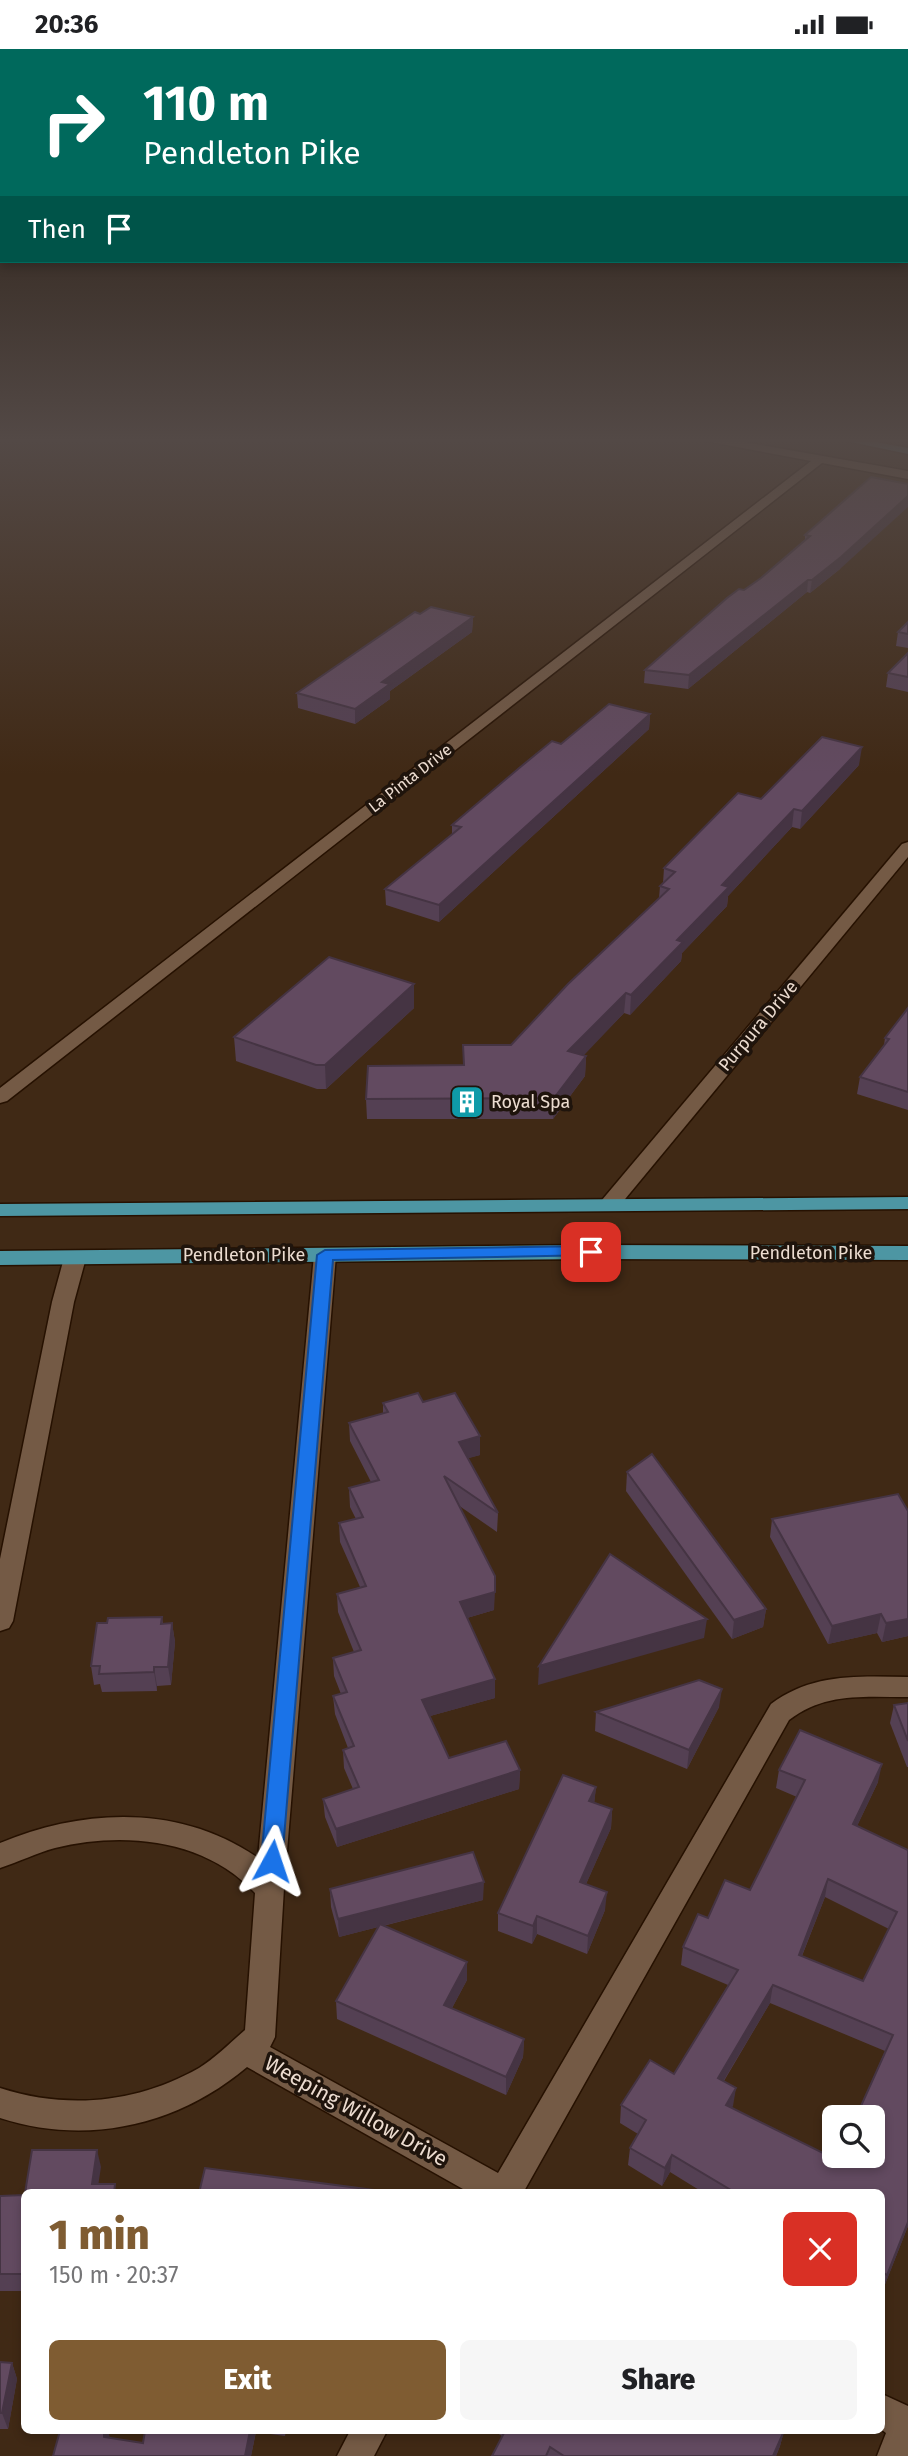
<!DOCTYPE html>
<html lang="en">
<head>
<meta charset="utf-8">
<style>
  :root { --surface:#fff; --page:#f6f6f6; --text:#202124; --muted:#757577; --accent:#7f5c32 }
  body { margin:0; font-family:"Fira Sans",sans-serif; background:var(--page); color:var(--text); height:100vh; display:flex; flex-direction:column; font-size:26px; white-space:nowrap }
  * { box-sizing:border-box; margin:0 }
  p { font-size:23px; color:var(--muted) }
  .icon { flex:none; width:38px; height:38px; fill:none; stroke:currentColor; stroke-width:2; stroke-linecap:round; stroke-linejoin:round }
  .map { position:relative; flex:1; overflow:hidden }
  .details { position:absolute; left:21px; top:2140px; width:864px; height:245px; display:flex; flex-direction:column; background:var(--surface); border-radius:10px; box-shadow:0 4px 10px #0003 }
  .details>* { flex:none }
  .guide { position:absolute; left:0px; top:0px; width:908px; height:214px; box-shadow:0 4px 10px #0003; background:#00695c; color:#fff; overflow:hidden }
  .tools { position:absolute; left:822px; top:2056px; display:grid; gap:14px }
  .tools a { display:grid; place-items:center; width:63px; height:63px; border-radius:10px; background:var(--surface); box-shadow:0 4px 10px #0003; font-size:35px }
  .pin { position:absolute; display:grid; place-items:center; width:60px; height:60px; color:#fff; margin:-30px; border-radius:14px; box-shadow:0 4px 10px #0006 }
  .me { position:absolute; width:77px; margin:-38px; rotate:5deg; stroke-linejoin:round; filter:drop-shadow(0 0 5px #0008) }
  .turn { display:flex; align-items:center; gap:24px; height:147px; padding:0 28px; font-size:32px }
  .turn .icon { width:91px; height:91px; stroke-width:2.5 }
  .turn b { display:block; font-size:49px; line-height:60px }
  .then { display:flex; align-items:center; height:66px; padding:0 28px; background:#0003; gap:14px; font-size:26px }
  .round { display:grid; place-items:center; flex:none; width:74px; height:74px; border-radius:10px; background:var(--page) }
  .headline { display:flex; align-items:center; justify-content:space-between; height:119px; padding:0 28px }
  h1 { font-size:42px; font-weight:800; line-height:52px; color:var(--accent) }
  .cta { display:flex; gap:14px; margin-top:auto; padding:14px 28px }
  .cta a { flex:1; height:80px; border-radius:10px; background:var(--accent); color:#fff; font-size:28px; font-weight:800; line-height:80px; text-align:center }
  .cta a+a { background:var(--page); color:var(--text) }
  .status { display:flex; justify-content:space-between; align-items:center; height:49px; padding:0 35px; background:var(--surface); direction:ltr }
  .status svg { height:19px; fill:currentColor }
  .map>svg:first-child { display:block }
</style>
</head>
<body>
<div class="status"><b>20:36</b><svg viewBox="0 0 49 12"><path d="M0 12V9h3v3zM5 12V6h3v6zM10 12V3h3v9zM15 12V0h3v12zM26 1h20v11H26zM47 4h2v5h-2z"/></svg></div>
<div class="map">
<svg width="908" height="2407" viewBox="0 0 908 2407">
  <rect width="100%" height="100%" fill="#402915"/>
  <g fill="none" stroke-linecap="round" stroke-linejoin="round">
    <g stroke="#261101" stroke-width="3">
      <g id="street">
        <path d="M695,388H716L908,422V430L822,414L7,1052L0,1054V1039L811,412L700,391Z"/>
        <path d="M908,793V808L616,1161H602L599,1156L602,1151L902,795Z"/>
        <path d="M325,1199L332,1201L336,1206L284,1839L275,1988L270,1998L498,2124L771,1655C812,1624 859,1627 908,1628V1648C865,1648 825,1643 789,1671L523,2144H470L247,2018C177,2077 87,2097 0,2069V2039C68,2061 137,2054 199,2019C215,2009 230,1994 245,1981L255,1844C205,1790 124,1782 55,1799C36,1804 19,1813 0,1819V1794C84,1759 181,1755 258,1809L314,1206L318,1201Z"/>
        <path d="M75,1202L82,1204L86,1209L74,1253L13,1572L9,1579L0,1582V1510L52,1253L64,1209L68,1204Z"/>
        <path d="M882,2345L908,2357V2407H877L886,2384L882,2381Z"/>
        <path d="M350,2382H387L374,2407H337Z"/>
      </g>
    </g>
    <g stroke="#261101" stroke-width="3">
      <g id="primary">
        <path d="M828,388H849L908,399V405Z"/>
        <path d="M908,1148V1160L0,1167V1155Z"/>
        <path d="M591,1196L908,1197V1211L591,1210L0,1216V1202Z"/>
      </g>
    </g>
    <use href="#street" fill="#745a45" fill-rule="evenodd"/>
    <use href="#primary" fill="#4d96a3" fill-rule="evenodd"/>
  </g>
  <g fill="#544053" fill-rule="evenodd">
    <path d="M871,428L840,520L810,544L807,543L688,640L644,634L645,621L761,529L805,492V486Z"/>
    <path d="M420,565L473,568L472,583L390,642V650L355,675L298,659L297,644Z"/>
    <path d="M908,573V599L896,597L898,583Z"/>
    <path d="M908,604V643L886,638L888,624Z"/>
    <path d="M650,665L649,680L439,873L386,856L385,840L452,785V776L561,695Z"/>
    <path d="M859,716L800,780L792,778L728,847L727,857L682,904L681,912L630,966L624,964L583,1006L586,1007L585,1027L553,1070H367L366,1050L463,1016V996H511L659,849L660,837L663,834L664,819L761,750Z"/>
    <path d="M414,935V959L326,1040H317L236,1012L234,988Z"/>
    <path d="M908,959V1061L857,1045L860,1028L884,996L885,989Z"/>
    <path d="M423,1353L480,1387V1406L468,1409L498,1464L497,1483L458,1456L494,1561L467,1569L495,1630V1649L430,1667L449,1709L520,1721L519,1740L337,1798L325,1768L323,1750L353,1740L344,1719L343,1701L348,1699L335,1665L333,1647L341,1645L334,1627L333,1609L354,1603L338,1563L337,1545L360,1538L340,1493L339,1474L356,1470L350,1458L349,1439L371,1433L350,1392L349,1374L383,1364V1354Z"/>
    <path d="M627,1423L766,1560L763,1578L732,1590L626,1442Z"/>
    <path d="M772,1470L908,1587L882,1593L877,1584L828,1595L770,1488Z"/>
    <path d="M162,1568L163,1575L172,1574L175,1593L171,1636L157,1637V1642L102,1643L100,1635L94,1636L91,1617L107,1574Z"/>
    <path d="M908,1654V1718H907L890,1674L894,1656Z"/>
    <path d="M719,1658L687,1720L595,1682L596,1663Z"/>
    <path d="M779,1721L878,1733L857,1777L908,1801V2177L882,2243V2144H704L670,2123L662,2137L628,2116L630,2099L638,2085L620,2074L621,2056L674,2025L728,1936L681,1916L683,1898L708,1869L750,1841L797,1748L776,1739ZM825,1848L889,1880L863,1932L802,1907ZM770,1954L885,2002L837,2111L731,2059L736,2039L724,2032Z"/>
    <path d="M596,1738L594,1754L612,1760L611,1779L586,1835L605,1861L587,1905L537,1885L532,1895L498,1882V1864Z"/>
    <path d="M330,1840L483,1851L383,1877L467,1913V1931L452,1959L524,1990L523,2008L506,2046L337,1970L336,1952L378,1878L339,1888L331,1858Z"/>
    <path d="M24,2146V2242H0V2147Z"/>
    <path d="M0,2313L12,2314L17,2330L8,2380H0Z"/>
    <path d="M145,2382H286L285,2387L256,2383L251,2407H53L109,2389L143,2394Z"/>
    <path d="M494,2382H784L780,2397L776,2407H492L502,2387Z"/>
  </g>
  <g fill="#453443">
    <path d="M908,447V458L840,520L810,544L812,531Z"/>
    <path d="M808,531L807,543L688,640L689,626Z"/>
    <path d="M473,568L472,583L390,642V650L355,675V660L382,633Z"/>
    <path d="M650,665L649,680L439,873V856Z"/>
    <path d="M862,698L859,716L800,780L802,762Z"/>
    <path d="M794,760L792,778L728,847L727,857L682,904L681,912L630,966L631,946L722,836Z"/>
    <path d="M414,935V959L326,1040L325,1016Z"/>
    <path d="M626,944L624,964L568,1023V1002Z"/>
    <path d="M586,1007L585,1027L553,1070L554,1049Z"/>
    <path d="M480,1387V1406L459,1412V1393Z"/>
    <path d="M495,1543L494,1561L460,1571V1553Z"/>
    <path d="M766,1560L763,1578L732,1590L734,1571Z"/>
    <path d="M881,1565L877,1584L828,1595L832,1577Z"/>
    <path d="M707,1570L704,1589L538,1636L539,1617Z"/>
    <path d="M908,1570V1587L882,1593L886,1574Z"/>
    <path d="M172,1574L175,1593L171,1636L168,1618Z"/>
    <path d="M154,1618L157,1637V1642L154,1623Z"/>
    <path d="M495,1630V1649L423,1669L422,1651Z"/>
    <path d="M722,1640L719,1658L687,1720L689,1701Z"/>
    <path d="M882,1715L878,1733L849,1794L853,1775Z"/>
    <path d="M520,1721L519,1740L337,1798L336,1780Z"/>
    <path d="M596,1738L594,1757L589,1752Z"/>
    <path d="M612,1760L611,1779L579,1851L580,1833Z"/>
    <path d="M828,1830L825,1848L795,1924L799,1906Z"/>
    <path d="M484,1833L483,1851L339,1888L338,1870Z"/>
    <path d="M607,1843L605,1861L587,1905L588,1887Z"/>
    <path d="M537,1867V1885L532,1895L533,1877Z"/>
    <path d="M467,1913V1931L444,1974V1956Z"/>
    <path d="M773,1936L770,1954L715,2046L718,2029Z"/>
    <path d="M524,1990L523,2008L506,2046V2028Z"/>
    <path d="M736,2039L733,2057L723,2074L726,2056Z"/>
    <path d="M97,2101L101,2118L97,2144L92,2135Z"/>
    <path d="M672,2106L670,2123L662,2137L665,2119Z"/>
    <path d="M908,2173V2177L882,2243L887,2226Z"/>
    <path d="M12,2314L17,2330L8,2380L2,2364Z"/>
    <path d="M104,2382H108L110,2389L104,2388Z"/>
    <path d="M250,2382H256L251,2407H245Z"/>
    <path d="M784,2382L780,2397L776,2407H773Z"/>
  </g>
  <g fill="#624a60" stroke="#453443" stroke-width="2" fill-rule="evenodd">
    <path d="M871,428L908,435V447L841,508L812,531H808L689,626L645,621L727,549L739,540L744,541L761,529L810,487L805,486Z"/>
    <path d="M431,558L473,568L382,633L390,635L355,660L297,644L415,563L420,565Z"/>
    <path d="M908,573V585L898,583Z"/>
    <path d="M908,604V628L888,624Z"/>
    <path d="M609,655L650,665L439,856L385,840L461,778L452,776L518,720L552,692L561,695Z"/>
    <path d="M822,688L862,698L802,762L794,760L722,836L729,838L677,891L683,893L631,946L626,944L568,1002L586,1007L554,1049L366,1050L368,1017L464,1016L463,996H511L568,935L669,840L660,837L675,823L664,819L738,744L761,750Z"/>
    <path d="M329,908L414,935L325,1016H316L234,988Z"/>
    <path d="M908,959V1043L860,1028L889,990L885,989Z"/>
    <path d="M418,1344L423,1353L455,1344L480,1387L459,1393L498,1464L444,1427L495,1527V1543L460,1553L495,1630L422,1651L449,1709L506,1692L520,1721L336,1780L323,1750L359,1738L343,1701L354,1697L333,1647L347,1643L333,1609L361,1601L337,1545L366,1537L339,1474L363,1468L349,1439L379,1431L349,1374L388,1363L383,1354Z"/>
    <path d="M652,1405L766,1560L734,1571L627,1423Z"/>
    <path d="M898,1445L908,1462V1570L886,1574L881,1565L832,1577L772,1470Z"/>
    <path d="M610,1505L707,1570L539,1617Z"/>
    <path d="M162,1568L161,1575L172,1574L168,1618H154V1623L99,1625L100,1617H91L97,1574H107L108,1569Z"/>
    <path d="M699,1631L722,1640L689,1701L596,1663Z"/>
    <path d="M908,1654V1692L894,1656Z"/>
    <path d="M800,1681L882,1715L853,1775L908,1801V2173L887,2226L882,2223V2144H736L672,2106L665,2119L630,2099L646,2071L621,2056L650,2011L674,2025L738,1921L683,1898L698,1865L708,1869L725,1831L750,1841L805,1731L779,1721ZM828,1830L897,1863L863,1932L799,1906ZM773,1936L893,1986L856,2068H873V2107H839L837,2111L726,2056L736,2039L718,2029Z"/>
    <path d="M563,1726L596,1738L589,1752L612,1760L580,1833L607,1843L588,1887L537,1867L533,1877L498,1864Z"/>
    <path d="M473,1803L484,1833L338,1870L330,1840Z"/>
    <path d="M380,1875L467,1913L444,1956L524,1990L506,2028L336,1952Z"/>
    <path d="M32,2101H97L92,2135H115L114,2144H25Z"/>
    <path d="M205,2119L397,2144H199Z"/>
    <path d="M24,2146V2225H0V2147Z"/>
    <path d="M0,2313L12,2314L2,2364H0Z"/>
    <path d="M60,2382H104V2388L143,2394L145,2382H250L245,2407H53Z"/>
    <path d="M505,2382H784L773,2407H564L550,2398L546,2407H492Z"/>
  </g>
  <linearGradient id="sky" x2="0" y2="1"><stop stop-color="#23170c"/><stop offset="0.54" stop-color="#534946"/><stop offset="1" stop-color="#534946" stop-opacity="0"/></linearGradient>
  <rect width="908" height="725" fill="url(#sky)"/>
  <path fill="#1a73e8" stroke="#114b97" stroke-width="2" d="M591,1197L597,1199L599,1203L597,1206L333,1211L282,1812L279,1819L272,1822L264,1819L261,1812L317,1206L325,1201Z"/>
  <defs>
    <g id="building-square" transform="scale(1.75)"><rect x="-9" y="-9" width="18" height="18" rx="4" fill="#0f9aa8" stroke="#1f140c"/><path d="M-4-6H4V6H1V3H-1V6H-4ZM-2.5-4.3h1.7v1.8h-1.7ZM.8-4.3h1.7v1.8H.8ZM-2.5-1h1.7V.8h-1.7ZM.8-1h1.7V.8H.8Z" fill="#fff"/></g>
  </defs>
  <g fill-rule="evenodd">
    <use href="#building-square" x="467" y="1053"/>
  </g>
  <g text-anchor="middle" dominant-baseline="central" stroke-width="7" stroke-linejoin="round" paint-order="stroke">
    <g font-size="16" fill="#ecdcd0" stroke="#1f140c">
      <text transform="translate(410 729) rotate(-38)">La Pinta Drive</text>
    </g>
    <g font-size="18" fill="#ecdcd0" stroke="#1f140c">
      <text transform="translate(758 977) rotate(-50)">Purpura Drive</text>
      <text x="811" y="1204">Pendleton Pike</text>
      <text x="244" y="1206">Pendleton Pike</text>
    </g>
    <g font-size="18" fill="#ecdcd0" stroke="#1f140c" text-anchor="start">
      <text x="491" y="1053">Royal Spa</text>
    </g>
    <g font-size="21" fill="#ecdcd0" stroke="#1f140c">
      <text transform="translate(356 2062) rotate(29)">Weeping Willow Drive</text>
    </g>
  </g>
</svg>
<div class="tools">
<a><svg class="icon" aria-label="search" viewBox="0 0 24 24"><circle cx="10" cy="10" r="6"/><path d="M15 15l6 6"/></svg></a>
</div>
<div class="pin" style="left:591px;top:1203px;background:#d93025"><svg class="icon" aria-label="arrive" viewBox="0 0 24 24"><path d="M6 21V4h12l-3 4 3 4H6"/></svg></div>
<svg class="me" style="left:272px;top:1812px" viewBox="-20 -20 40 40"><path d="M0-17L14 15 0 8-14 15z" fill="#1a73e8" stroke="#fff" stroke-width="4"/></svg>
<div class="guide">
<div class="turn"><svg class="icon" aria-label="right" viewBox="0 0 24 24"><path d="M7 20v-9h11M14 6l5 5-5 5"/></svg><div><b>110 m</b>Pendleton Pike</div></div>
<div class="then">Then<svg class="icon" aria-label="arrive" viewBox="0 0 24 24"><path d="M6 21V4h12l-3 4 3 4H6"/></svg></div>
</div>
<section class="details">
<div class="headline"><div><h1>1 min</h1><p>150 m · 20:37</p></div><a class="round" style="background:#d93025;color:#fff"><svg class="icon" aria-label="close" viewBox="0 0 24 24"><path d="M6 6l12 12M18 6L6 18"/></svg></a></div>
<div class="cta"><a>Exit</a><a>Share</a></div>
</section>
</div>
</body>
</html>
